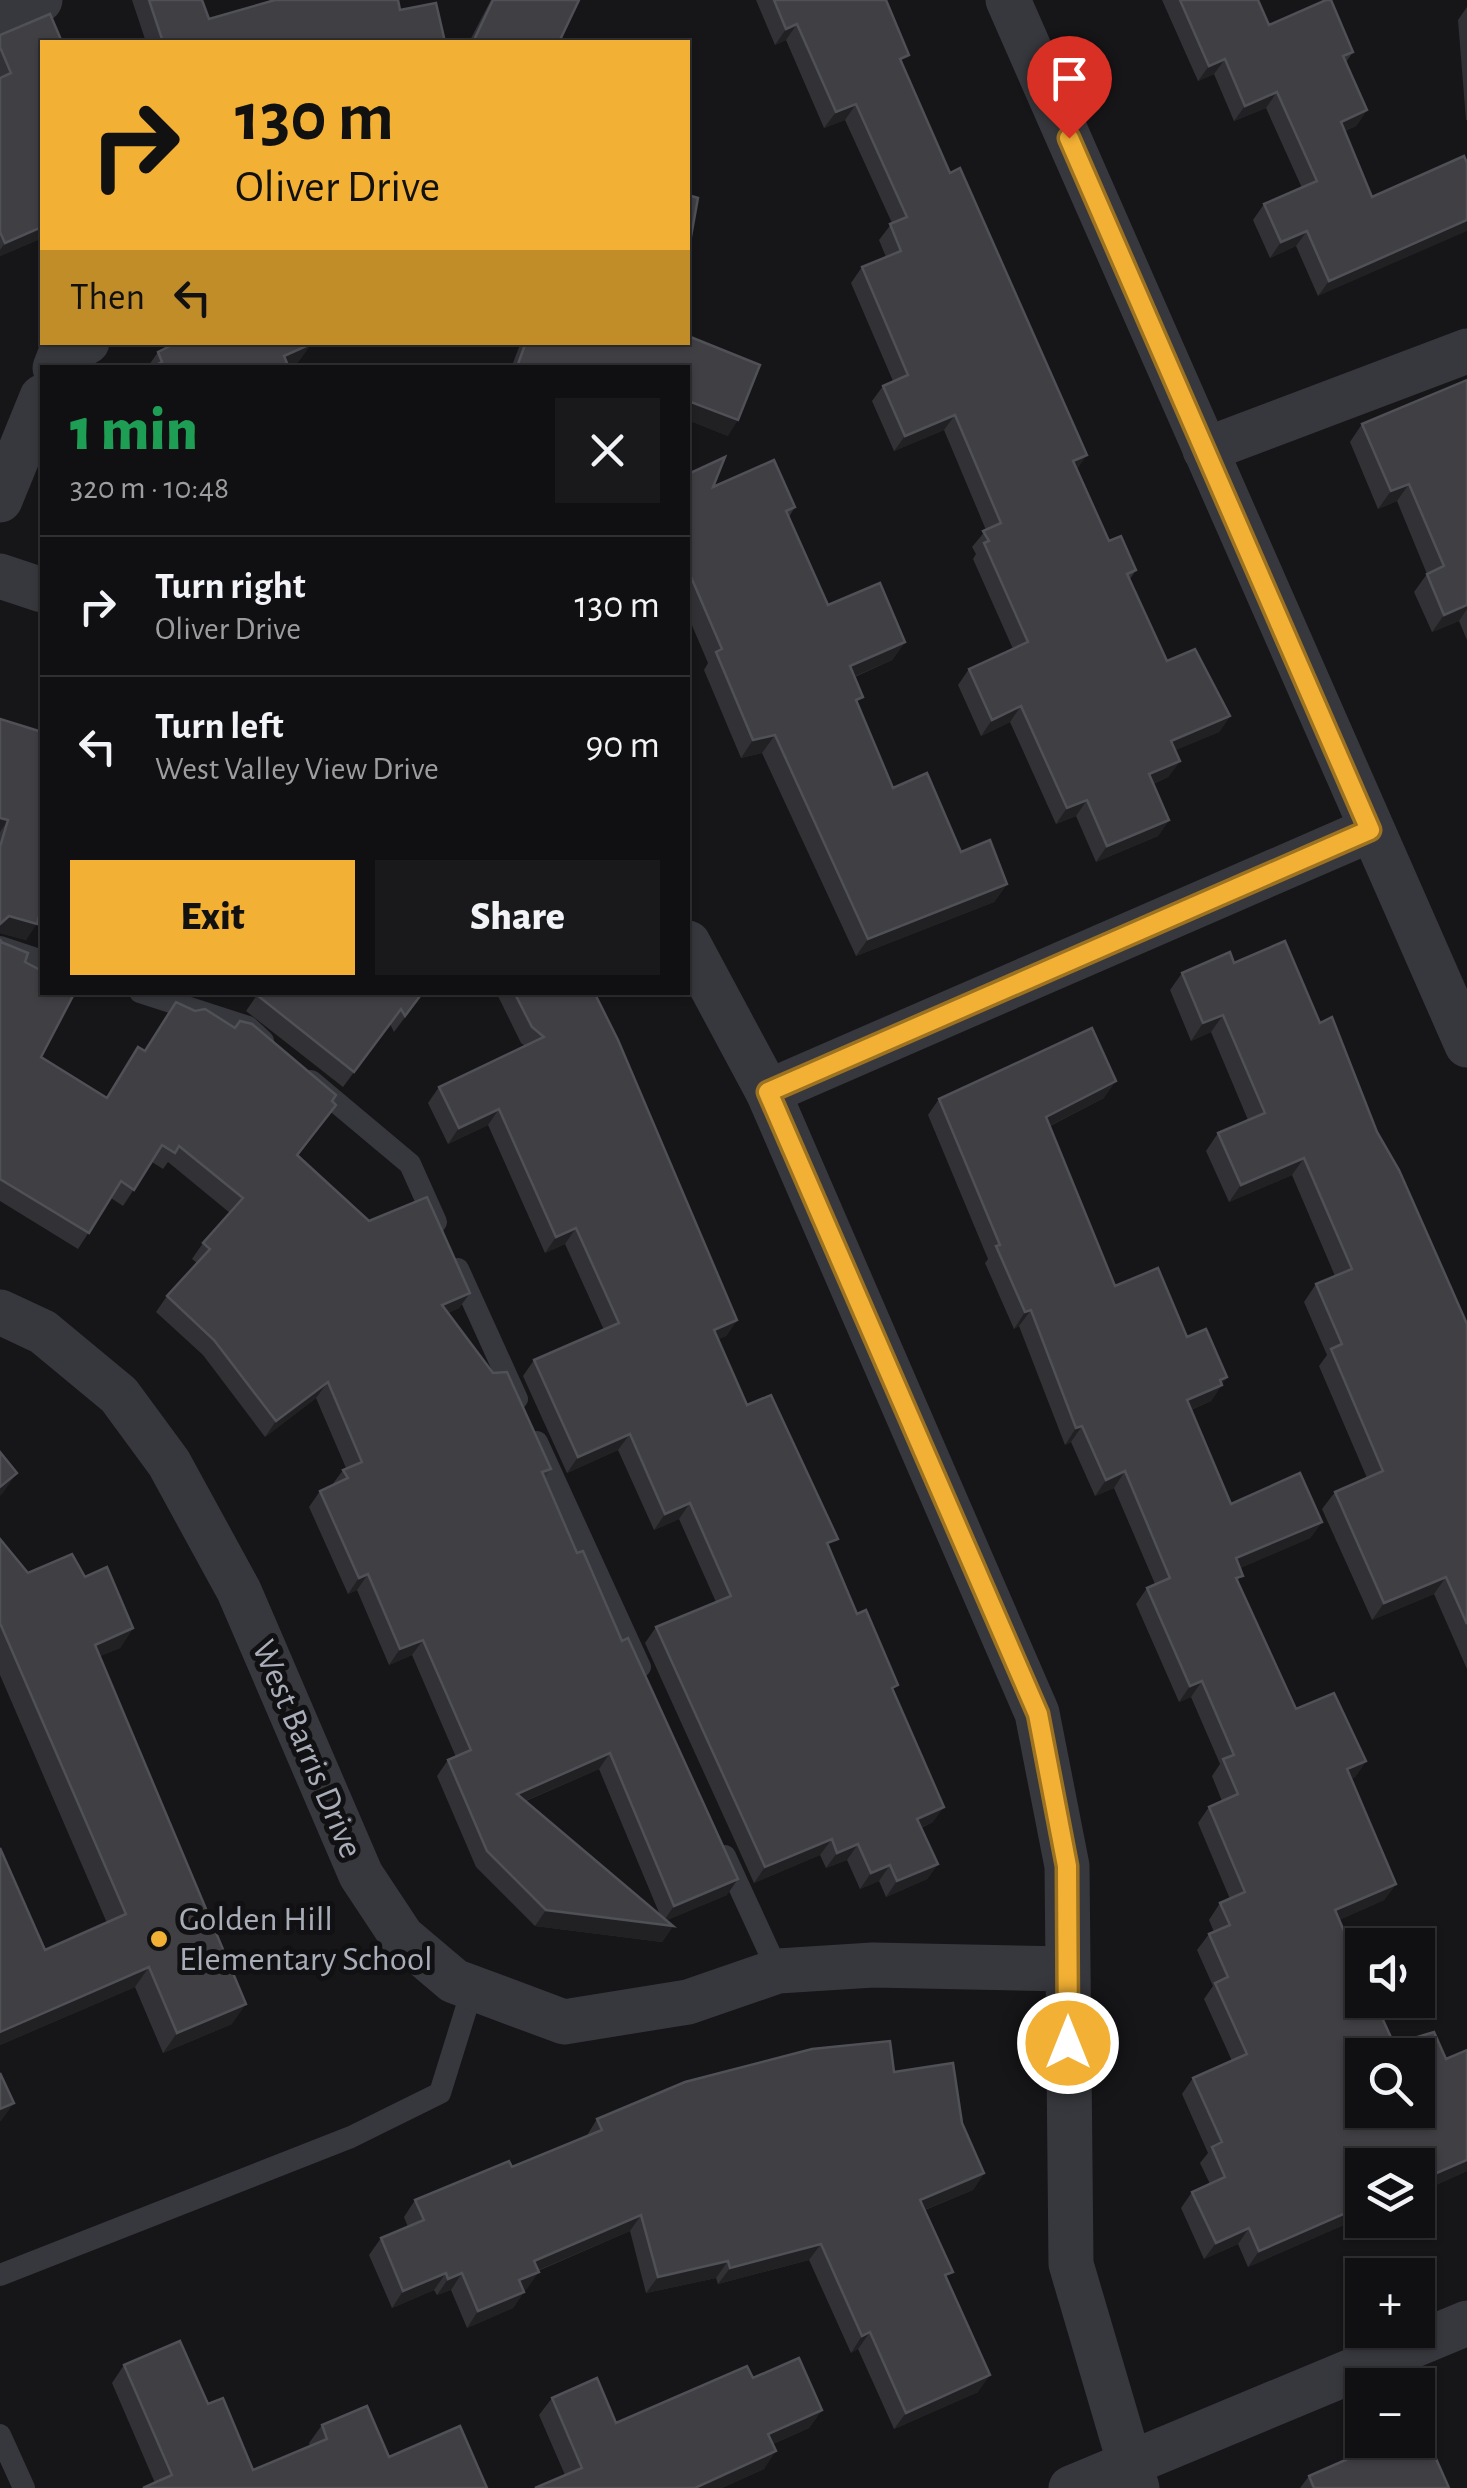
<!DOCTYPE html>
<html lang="en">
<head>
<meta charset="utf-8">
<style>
  :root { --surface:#101012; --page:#19191b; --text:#f1f3f6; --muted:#9c9d9f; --line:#303032; --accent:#f2b134 }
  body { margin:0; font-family:"Alegreya Sans",sans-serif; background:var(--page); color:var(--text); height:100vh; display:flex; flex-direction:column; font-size:38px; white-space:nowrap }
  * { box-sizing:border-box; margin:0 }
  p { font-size:32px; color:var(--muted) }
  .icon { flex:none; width:55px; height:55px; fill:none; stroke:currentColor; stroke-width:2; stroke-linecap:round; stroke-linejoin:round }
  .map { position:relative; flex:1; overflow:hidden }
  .sheet { position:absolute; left:40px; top:365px; width:650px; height:630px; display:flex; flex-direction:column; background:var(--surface); border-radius:0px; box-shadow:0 2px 8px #0004,0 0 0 2px var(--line) }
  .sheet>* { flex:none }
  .banner { position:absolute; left:40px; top:40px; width:650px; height:305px; border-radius:0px; box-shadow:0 2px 8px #0004,0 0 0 2px var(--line); background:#f2b134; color:#111; overflow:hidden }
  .buttons { position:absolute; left:1345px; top:1928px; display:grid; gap:20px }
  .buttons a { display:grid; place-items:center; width:90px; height:90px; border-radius:0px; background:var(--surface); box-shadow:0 2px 8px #0004,0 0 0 2px var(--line); font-size:50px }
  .pin { position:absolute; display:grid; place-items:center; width:85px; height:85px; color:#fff; margin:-102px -42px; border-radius:50% 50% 50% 0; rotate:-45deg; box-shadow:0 0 10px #0007 }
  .pin .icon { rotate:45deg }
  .me { position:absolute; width:110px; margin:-55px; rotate:0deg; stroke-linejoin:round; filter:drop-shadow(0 0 8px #0008) }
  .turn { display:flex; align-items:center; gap:35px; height:210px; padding:0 30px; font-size:45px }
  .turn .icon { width:130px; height:130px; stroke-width:2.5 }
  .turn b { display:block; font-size:70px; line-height:85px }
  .then { display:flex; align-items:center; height:95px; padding:0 30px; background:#0003; gap:20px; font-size:38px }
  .round { display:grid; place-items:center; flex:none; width:105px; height:105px; border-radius:0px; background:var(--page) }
  .head { display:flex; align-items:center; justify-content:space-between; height:170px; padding:0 30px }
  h1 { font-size:60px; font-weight:800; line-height:75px; color:#1e9e55 }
  .primary-button { display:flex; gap:20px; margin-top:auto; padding:20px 30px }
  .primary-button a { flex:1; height:115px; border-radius:0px; background:var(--accent); color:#111; font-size:40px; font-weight:800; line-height:115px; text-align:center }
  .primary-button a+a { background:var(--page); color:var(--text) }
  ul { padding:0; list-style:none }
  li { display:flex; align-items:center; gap:30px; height:140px; padding:0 30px; border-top:2px solid var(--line) }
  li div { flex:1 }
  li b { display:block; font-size:38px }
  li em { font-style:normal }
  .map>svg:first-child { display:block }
</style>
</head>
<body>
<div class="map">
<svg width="1467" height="2488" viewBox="0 0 1467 2488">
  <rect width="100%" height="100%" fill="#161618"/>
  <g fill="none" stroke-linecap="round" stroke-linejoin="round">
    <g stroke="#37383d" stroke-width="22">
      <path d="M0,947L42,961"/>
      <path d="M140,992L248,1027L263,1041"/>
      <path d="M311,1081L410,1164L436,1222"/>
      <path d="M458,1269L517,1399"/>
      <path d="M537,1442L640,1667"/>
      <path d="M725,1856L778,1971"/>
      <path d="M0,2275L351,2137L440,2093L473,1987"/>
      <path d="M0,2435L24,2488"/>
    </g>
    <g stroke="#37383d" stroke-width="45">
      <path d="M1008,0L1467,1045"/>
      <path d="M0,18L40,0"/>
      <path d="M55,368L60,355L87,342"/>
      <path d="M1205,450L1467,351"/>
      <path d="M0,500L42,397"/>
      <path d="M0,576L42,590"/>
      <path d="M688,943L768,1092L1037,1713L1067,1866L1071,2264L1137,2488"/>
      <path d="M768,1092L1370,830"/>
      <path d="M0,1312L43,1332L119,1395L169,1463L239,1591L361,1875L402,1937L454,1981L564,2022L688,2002L778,1971L873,1965L1067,1969"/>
      <path d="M1071,2488L1467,2323"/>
    </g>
  </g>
  <g fill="#323236" fill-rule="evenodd">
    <path d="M132,0H202L209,19L400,10L445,42H146Z"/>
    <path d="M491,0H579L559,42H469Z"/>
    <path d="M756,0H886L903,64L1109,541L1136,570L1130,579L1167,661L1230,716L1219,732L1175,750L1180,761L1168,777L1153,784L1169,820L1158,836L1096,862L1076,816L1056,824L1010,722L981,736L958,685L969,669L1013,649L973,559L976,554L972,547L986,530L944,430L894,451L872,401L883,386L893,381L851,283L862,267L886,257L879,240L892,223L845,120L824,128L786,40L775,45Z"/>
    <path d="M1162,0H1258L1269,25L1353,52L1346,62L1367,110L1356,126L1345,131L1372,197L1464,156L1318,296L1296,246L1270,258L1253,220L1264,204L1302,188L1266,108L1234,121L1214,74L1198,81Z"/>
    <path d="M1467,7V120H1466L1458,20Z"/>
    <path d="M0,35L62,42L40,239L0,256Z"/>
    <path d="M521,342H688L728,436L688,420V368H511Z"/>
    <path d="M311,344L298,362L286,368H147L158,352Z"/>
    <path d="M1467,380V640L1459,621L1432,632L1414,592L1427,574L1397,501L1378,509L1350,442L1362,424Z"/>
    <path d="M688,474L713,487L795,507L789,517L828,605L905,642L892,660L855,677L858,705L893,788L961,852L1007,884L994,902L856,956L762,753L741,758L704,670L708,663L688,616Z"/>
    <path d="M0,719L37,731L42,720V905L26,940L0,933Z"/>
    <path d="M0,939L1,942L25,962L41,1057L106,1098L138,1047L145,1051L176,1002L332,1101L336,1105L298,1156L369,1221L470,1293L459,1308L448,1313L551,1469L545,1478L727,1895L667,1920L673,1926L662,1942L535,1926L476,1867L437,1776L448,1760L456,1757L412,1655L389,1665L357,1590L348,1594L309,1507L320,1491L332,1485L343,1470L346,1468L316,1398L265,1437L203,1355L156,1312L167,1296L197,1263L192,1259L203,1243L230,1213L168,1162L163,1169L152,1162L123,1206L111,1198L78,1249L0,1201ZM599,1769L660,1915L526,1801Z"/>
    <path d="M1234,963L1320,1023L1377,1132L1467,1324V1669L1434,1594L1372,1620L1322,1509L1335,1492L1367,1478L1319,1366L1327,1355L1304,1302L1316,1284L1335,1276L1292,1175L1229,1202L1206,1151L1218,1133L1248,1120L1211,1032L1191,1041L1170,990L1182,973Z"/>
    <path d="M259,992H424L394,1032L390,1024L343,1087L246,1011Z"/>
    <path d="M496,992H594L737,1320L726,1336L718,1339L747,1405L830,1550L857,1614L893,1691L933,1822L921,1828L938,1864L927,1879L886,1897L879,1881L860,1889L847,1860L826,1868L820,1855L754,1883L645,1643L656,1627L716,1602L679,1519L654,1530L618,1450L567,1473L523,1376L534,1360L604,1330L565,1244L545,1253L488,1125L448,1144L428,1103L439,1087L525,1046L521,1043Z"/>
    <path d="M1104,1098L1050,1126L1115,1286L1187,1337L1227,1377L1211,1401L1191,1410L1231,1504L1322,1522L1310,1538L1240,1568L1238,1583L1296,1709L1366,1761L1355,1777L1351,1779L1396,1884L1384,1900L1339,1920L1394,2044L1446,2059L1467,2050V2171L1418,2193V2165H1362V2217L1248,2267L1238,2244L1204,2259L1181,2208L1192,2192L1210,2184L1200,2163L1208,2153L1182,2094L1193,2078L1232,2061L1204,1999L1213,1986L1197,1950L1209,1934L1214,1932L1209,1920L1220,1903L1230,1899L1198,1823L1209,1807L1222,1801L1212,1776L1220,1764L1191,1697L1179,1702L1136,1604L1147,1588L1155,1584L1114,1488L1095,1496L1071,1442L1065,1445L1019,1326L1014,1329L985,1263L988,1259L928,1115L939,1099Z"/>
    <path d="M0,1539L28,1573L85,1577L133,1628L120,1648L100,1656L232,2024L163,2053L135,1987L0,2045V1848L45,1950L107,1923L0,1675Z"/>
    <path d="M894,2072L962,2123L984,2173L973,2190L925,2210L947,2279L978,2392L894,2429L858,2349L851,2353L809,2260L718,2284L716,2278L646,2293L630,2231L538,2271L513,2308L467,2328L451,2290L437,2295L434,2290L392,2308L369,2255L381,2238L408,2227L404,2217L415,2200L512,2167L586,2137L597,2119Z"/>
    <path d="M124,2365L208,2404L253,2470L310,2446L309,2443L322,2425L389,2457L155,2483L112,2383Z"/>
    <path d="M753,2378L822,2410L809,2428L773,2444L764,2469L722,2488H535L565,2475L539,2415L552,2398L616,2423Z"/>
    <path d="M1309,2476L1449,2488H1300Z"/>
  </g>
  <g fill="#212124">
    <path d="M797,24L786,40L775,45L786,29Z"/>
    <path d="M1225,59L1214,74L1198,81L1209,66Z"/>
    <path d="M1277,92L1266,108L1234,121L1245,106Z"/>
    <path d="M856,104L845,120L824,128L836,112Z"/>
    <path d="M1367,110L1356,126L1330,137L1341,122Z"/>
    <path d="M1467,220V231L1318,296L1329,281Z"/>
    <path d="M42,227V235L40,239L0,256V250L5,243Z"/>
    <path d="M1307,231L1296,246L1270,258L1281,242Z"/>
    <path d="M311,344L298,362L286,368H276L284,356Z"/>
    <path d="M688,401L738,420L728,436L688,420Z"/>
    <path d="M955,415L944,430L894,451L905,436Z"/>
    <path d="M1087,455L1076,471L1073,461Z"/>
    <path d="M1409,484L1397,501L1378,509L1391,491Z"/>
    <path d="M1467,605V609L1459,621L1432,632L1444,615Z"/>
    <path d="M905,642L892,660L837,684L850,666Z"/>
    <path d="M1021,706L1010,722L981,736L992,720Z"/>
    <path d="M1230,716L1219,732L1160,757L1171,741Z"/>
    <path d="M775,735L762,753L741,758L753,740Z"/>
    <path d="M1180,761L1168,777L1138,790L1149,774Z"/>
    <path d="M1087,800L1076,816L1056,824L1067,808Z"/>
    <path d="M0,818L8,820L0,832Z"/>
    <path d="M1169,820L1158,836L1096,862L1107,846Z"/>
    <path d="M1007,884L994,902L856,956L868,939Z"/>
    <path d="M9,916L37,924L26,940L0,933V924Z"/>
    <path d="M1223,1015L1211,1032L1191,1041L1203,1023Z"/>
    <path d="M1116,1081L1104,1098L1035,1133L1046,1117Z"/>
    <path d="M499,1109L488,1125L448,1144L459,1128Z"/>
    <path d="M1304,1158L1292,1175L1229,1202L1241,1185Z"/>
    <path d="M576,1228L565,1244L545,1253L556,1237Z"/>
    <path d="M470,1293L459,1308L431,1321L442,1305Z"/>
    <path d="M1031,1310L1019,1326L1014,1329L1025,1312Z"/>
    <path d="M737,1320L726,1336L703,1346L714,1330Z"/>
    <path d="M1227,1377L1211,1401L1176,1416L1187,1400Z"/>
    <path d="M328,1382L316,1398L265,1437L276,1421Z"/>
    <path d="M1082,1426L1071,1442L1065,1445L1076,1428Z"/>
    <path d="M630,1434L618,1450L567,1473L578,1457Z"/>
    <path d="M1125,1471L1114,1488L1095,1496L1106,1480Z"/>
    <path d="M17,1473L3,1493L0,1496V1487Z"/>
    <path d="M690,1503L679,1519L654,1530L665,1514Z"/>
    <path d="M1322,1522L1310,1538L1225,1575L1236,1558Z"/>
    <path d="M368,1574L357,1590L348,1594L359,1578Z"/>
    <path d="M1446,1577L1434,1594L1372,1620L1384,1603Z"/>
    <path d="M133,1628L120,1648L81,1664L95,1645Z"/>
    <path d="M423,1640L412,1655L389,1665L400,1649Z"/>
    <path d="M1202,1681L1191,1697L1179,1702L1190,1686Z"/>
    <path d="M610,1753L599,1769L506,1809L517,1794Z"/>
    <path d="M1366,1761L1355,1777L1336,1786L1347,1769Z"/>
    <path d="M944,1807L933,1822L906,1834L917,1819Z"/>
    <path d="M832,1839L820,1855L754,1883L765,1867Z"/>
    <path d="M858,1844L847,1860L826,1868L837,1853Z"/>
    <path d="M938,1864L927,1879L886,1897L897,1881Z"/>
    <path d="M890,1865L879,1881L860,1889L871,1873Z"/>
    <path d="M738,1879L727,1895L663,1922L674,1906Z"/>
    <path d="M1396,1884L1384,1900L1323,1927L1335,1910Z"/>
    <path d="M546,1910L673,1926L662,1942L535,1926Z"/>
    <path d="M149,1967L135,1987L0,2045V2032Z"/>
    <path d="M246,2004L232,2024L163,2053L177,2033Z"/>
    <path d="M14,2103L1,2121H0V2109Z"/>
    <path d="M1467,2160V2171L1418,2193V2181Z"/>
    <path d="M984,2173L973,2190L909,2216L920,2200Z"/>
    <path d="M1362,2206V2217L1248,2267L1259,2251Z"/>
    <path d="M641,2215L630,2231L522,2277L534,2261Z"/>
    <path d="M1249,2228L1238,2244L1204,2259L1216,2243Z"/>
    <path d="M821,2244L809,2260L718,2284L730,2268Z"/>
    <path d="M728,2261L716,2278L646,2293L658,2277Z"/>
    <path d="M539,2272L527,2289L508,2297L519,2280Z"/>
    <path d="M446,2273L434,2290L392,2308L403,2291Z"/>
    <path d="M462,2273L451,2290L437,2295L448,2279Z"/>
    <path d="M524,2292L513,2308L467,2328L478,2311Z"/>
    <path d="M870,2332L858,2349L851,2353L862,2336Z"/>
    <path d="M990,2375L978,2392L894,2429L906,2413Z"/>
    <path d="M822,2410L809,2428L756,2451L768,2434Z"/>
    <path d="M776,2451L764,2469L722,2488H695Z"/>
  </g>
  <g fill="#3f3f44" stroke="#4f5156" stroke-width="2.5" fill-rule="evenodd">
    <path d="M149,0H202L209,19L275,0H398L400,10L436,3L445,42H163Z"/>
    <path d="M493,0H579L559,42H473Z"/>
    <path d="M774,0H886L909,55L900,59L950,173L960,168L1087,455L1073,461L1109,541L1121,536L1136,570L1127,574L1167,661L1195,649L1230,716L1171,741L1180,761L1149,774L1169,820L1107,846L1087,800L1067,808L1021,706L992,720L969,669L1028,642L984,543L989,541L983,531L1001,523L955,415L905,436L883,386L908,375L862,267L901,251L890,224L907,217L856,104L836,112L797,24L786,29Z"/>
    <path d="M1180,0H1258L1269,25L1326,0H1331L1353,52L1343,56L1367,110L1341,122L1372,197L1464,156L1467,163V220L1329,281L1307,231L1281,242L1264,204L1317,181L1277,92L1245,106L1225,59L1209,66Z"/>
    <path d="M50,14L62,42H42V227L5,243L0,232V78L11,73L0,47V35Z"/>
    <path d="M688,195L698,198L688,253Z"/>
    <path d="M688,336L760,365L738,420L688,401V368H527L518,364L526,342H688Z"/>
    <path d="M178,342H310L311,344L284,356L287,363L276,368H150L162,362L158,352Z"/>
    <path d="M1467,380V605L1444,615L1427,574L1444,566L1409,484L1391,491L1362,424Z"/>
    <path d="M725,457L713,487L774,460L795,507L786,511L828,605L880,583L905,642L850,666L863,697L856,700L893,788L927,773L961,852L990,840L1007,884L868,939L775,735L753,740L716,652L722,649L688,570V474Z"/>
    <path d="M0,719L42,732V905L37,924L9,916L0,924V847L8,820L0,818Z"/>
    <path d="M0,939L1,942L28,953L25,962L42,971V992H75L41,1057L107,1098L138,1047L145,1051L176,1002L195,1011L205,1009L235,1028L240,1021L252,1024L336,1095L332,1101L336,1105L297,1155L369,1221L427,1197L470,1293L442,1305L493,1373L507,1372L551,1469L542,1472L577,1553L583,1551L622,1641L628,1638L738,1879L674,1906L610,1753L517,1794L673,1926L546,1910L487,1851L448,1760L471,1750L423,1640L400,1649L368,1574L359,1578L320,1491L348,1478L343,1470L362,1462L328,1382L276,1421L214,1340L167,1296L210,1249L203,1243L243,1198L179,1146L175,1153L162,1145L134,1190L121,1181L89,1233L0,1179Z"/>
    <path d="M1285,941L1320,1023L1332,1017L1377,1132L1399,1170L1467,1324V1624L1446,1577L1384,1603L1335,1492L1383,1471L1331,1349L1342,1344L1316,1284L1352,1269L1304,1158L1241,1185L1218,1133L1265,1113L1223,1015L1203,1023L1182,973L1230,952L1234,963Z"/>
    <path d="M259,992H423L405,1016L401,1009L354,1072L257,995Z"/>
    <path d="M514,992H594L618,1040L737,1320L714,1330L747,1405L771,1395L838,1539L827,1543L857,1614L866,1610L898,1685L892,1688L944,1807L917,1819L938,1864L897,1881L890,1865L871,1873L858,1844L837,1853L832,1839L765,1867L656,1627L731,1596L690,1503L665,1514L630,1434L578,1457L534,1360L619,1323L576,1228L556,1237L499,1109L459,1128L439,1087L544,1037L532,1027Z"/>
    <path d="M1092,1028L1116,1081L1046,1117L1115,1286L1158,1268L1187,1337L1206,1329L1227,1377L1220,1380L1222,1385L1187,1400L1231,1504L1300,1473L1322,1522L1236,1558L1243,1576L1236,1578L1296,1709L1334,1693L1366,1761L1347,1769L1396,1884L1335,1910L1362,1973V2000H1374L1394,2044L1434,2032L1446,2059L1467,2050V2160L1418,2181V2165H1362V2206L1259,2251L1249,2228L1216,2243L1192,2192L1225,2177L1212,2147L1222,2142L1193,2078L1247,2054L1215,1983L1228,1977L1209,1934L1230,1925L1220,1903L1245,1892L1209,1807L1238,1794L1223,1759L1234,1755L1202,1681L1190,1686L1147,1588L1170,1578L1125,1471L1106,1480L1082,1426L1076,1428L1031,1310L1025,1312L996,1246L1000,1245L939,1099ZM1362,2055H1418V2110H1362Z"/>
    <path d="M0,1452L17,1473L0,1487Z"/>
    <path d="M0,1539L28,1573L72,1554L85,1577L107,1567L133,1628L95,1645L246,2004L177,2033L149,1967L0,2032V1848L45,1950L126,1914L0,1623Z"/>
    <path d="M890,2041L894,2072L953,2063L962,2123L984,2173L920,2200L953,2272L945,2275L990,2375L906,2413L870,2332L862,2336L821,2244L730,2268L728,2261L658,2277L641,2215L534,2261L539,2272L519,2280L524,2292L478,2311L462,2273L448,2279L446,2273L403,2291L381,2238L424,2220L415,2200L509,2161L512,2167L602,2130L597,2119L685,2082L812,2049Z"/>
    <path d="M0,2073L14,2103L0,2109Z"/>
    <path d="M180,2341L208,2404L223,2398L253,2470L327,2439L322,2425L367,2406L389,2457L460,2426L487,2488H143L172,2475L124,2365Z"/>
    <path d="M799,2358L822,2410L768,2434L776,2451L695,2488H535L582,2468L552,2398L597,2378L616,2423L747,2366L753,2378Z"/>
    <path d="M1422,2427L1449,2488H1314L1309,2476L1391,2440H1418V2429Z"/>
  </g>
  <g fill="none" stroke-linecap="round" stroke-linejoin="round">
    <g stroke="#9d7322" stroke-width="25">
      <path id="route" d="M1068,2043L1067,1866L1038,1714L768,1092L1370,830L1069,138"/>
    </g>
    <use href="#route" stroke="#f2b134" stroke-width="18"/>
  </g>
  <circle fill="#f2b134" stroke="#111113" stroke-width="4" cx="159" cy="1939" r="10"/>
  <g text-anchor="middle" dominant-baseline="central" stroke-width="10" stroke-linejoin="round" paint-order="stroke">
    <g font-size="35" fill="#a8adb8" stroke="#111113">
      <text transform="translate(307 1749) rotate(67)">West Barris Drive</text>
    </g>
    <g font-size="35" fill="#a8adb8" stroke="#111113" text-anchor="start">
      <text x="179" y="1919">Golden Hill<tspan x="179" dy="40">Elementary School</tspan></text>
    </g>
  </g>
</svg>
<div class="buttons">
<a><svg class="icon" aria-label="sound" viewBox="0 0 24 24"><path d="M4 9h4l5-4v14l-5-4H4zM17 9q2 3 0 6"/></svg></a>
<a><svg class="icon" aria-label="search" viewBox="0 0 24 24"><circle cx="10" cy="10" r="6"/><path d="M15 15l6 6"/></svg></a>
<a><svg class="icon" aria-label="layers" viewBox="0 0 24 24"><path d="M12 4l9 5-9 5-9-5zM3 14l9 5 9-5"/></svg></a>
<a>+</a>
<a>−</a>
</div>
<div class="pin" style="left:1069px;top:138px;background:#d93025"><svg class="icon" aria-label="arrive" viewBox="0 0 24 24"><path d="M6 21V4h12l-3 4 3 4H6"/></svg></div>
<svg class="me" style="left:1068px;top:2043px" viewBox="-20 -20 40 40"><circle r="17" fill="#f2b134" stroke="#fff" stroke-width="3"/><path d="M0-11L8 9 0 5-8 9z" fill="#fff"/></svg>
<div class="banner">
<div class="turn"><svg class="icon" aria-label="right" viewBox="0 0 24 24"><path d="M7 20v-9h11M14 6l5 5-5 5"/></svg><div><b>130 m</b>Oliver Drive</div></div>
<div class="then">Then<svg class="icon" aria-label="left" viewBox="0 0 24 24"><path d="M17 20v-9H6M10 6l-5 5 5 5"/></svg></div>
</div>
<section class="sheet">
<div class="head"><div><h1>1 min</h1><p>320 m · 10:48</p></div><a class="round"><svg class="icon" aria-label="close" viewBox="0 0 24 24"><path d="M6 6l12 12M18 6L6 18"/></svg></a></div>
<ul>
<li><svg class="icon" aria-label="right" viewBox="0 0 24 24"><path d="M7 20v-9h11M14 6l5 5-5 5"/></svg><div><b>Turn right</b><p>Oliver Drive</p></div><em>130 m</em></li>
<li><svg class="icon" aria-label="left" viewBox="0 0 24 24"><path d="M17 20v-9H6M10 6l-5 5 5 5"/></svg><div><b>Turn left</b><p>West Valley View Drive</p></div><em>90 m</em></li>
</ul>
<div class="primary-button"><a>Exit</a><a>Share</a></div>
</section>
</div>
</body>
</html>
